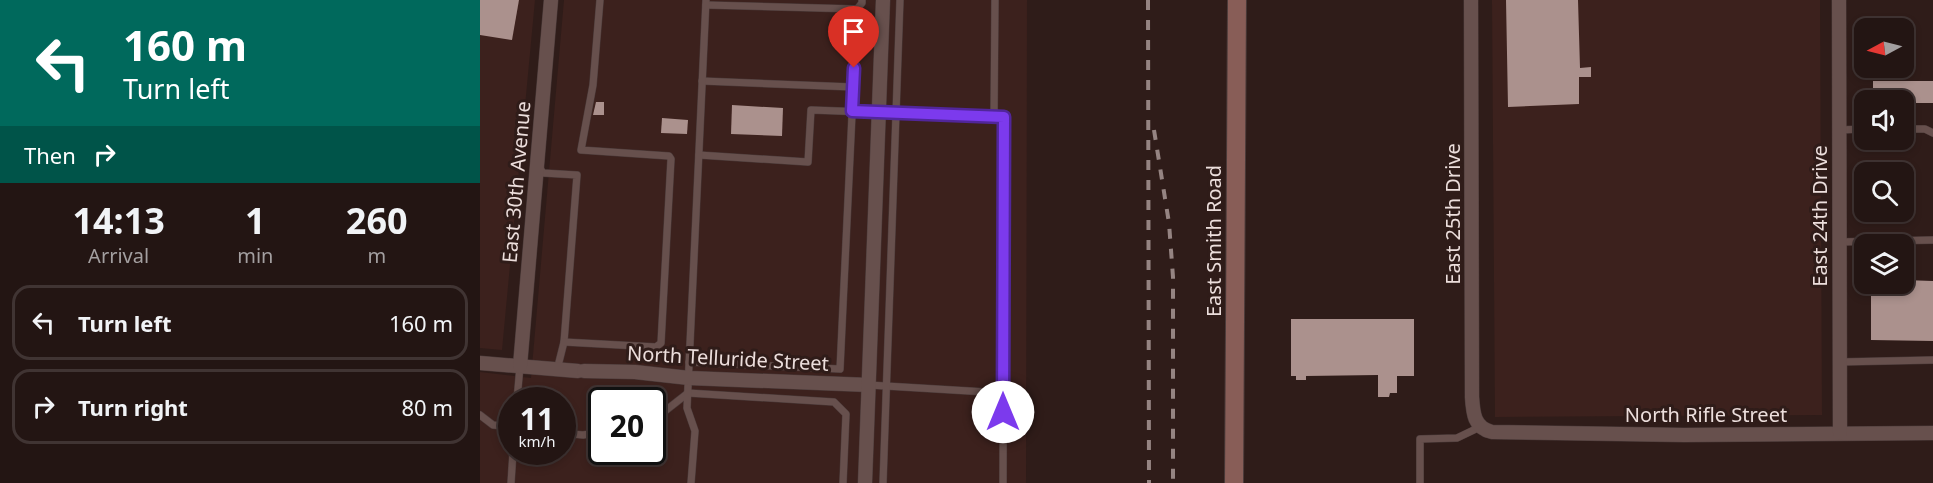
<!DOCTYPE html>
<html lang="en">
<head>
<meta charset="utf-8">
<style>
  :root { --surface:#231513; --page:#2b1e1c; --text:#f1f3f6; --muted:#a39fa0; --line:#403433 }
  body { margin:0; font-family:"Noto Sans",sans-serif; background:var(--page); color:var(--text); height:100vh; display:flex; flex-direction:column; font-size:22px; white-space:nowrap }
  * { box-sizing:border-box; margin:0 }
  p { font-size:20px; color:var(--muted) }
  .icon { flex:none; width:33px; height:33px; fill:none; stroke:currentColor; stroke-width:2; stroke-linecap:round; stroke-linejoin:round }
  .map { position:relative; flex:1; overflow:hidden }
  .details { display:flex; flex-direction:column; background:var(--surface); width:480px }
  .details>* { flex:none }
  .banner { background:#00695c; color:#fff; overflow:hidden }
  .needle { width:39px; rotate:263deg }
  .buttons { position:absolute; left:1374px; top:18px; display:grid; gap:12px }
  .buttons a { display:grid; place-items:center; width:60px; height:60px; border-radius:12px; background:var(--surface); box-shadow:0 3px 9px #0003,0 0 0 2px var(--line); font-size:30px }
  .speed { position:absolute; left:18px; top:387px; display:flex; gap:12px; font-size:30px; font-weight:700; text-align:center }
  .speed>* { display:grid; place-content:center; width:78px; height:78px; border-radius:50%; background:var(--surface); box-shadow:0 3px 9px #0003,0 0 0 2px var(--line); line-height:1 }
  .speed small { font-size:15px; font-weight:400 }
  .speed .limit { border:3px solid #111; border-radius:9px; background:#fff; color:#111 }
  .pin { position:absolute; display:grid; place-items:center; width:51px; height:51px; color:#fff; margin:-62px -26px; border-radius:50% 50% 50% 0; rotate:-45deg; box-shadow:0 0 6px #0007 }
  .pin .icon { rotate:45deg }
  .me { position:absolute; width:66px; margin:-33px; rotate:0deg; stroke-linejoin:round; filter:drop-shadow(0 0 4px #0008) }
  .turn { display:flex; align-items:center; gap:21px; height:126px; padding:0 24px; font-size:27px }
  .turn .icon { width:78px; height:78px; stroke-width:2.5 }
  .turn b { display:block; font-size:42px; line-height:51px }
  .then { display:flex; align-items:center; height:57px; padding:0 24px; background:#0003; gap:12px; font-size:22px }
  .eta { display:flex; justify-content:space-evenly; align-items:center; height:102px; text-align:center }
  .eta b { font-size:36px; font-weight:700; line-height:42px }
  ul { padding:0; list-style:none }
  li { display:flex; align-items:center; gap:18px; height:75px; margin:0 12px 9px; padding:0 12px; border:3px solid var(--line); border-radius:18px }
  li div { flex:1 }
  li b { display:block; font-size:22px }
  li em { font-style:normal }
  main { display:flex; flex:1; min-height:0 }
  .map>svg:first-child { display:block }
</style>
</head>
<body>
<main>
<section class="details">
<div class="banner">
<div class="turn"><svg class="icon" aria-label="left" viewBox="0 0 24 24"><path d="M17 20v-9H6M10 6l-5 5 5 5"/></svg><div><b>160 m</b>Turn left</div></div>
<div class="then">Then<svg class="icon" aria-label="right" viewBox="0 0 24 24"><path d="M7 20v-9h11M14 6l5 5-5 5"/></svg></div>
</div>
<div class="eta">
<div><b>14:13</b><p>Arrival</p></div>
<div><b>1</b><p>min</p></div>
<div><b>260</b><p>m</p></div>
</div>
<ul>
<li><svg class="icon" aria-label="left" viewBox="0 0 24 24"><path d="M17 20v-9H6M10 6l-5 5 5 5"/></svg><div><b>Turn left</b></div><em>160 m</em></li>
<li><svg class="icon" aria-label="right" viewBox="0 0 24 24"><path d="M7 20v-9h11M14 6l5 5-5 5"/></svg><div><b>Turn right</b></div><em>80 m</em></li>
</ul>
</section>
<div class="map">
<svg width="1453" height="483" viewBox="0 0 1453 483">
  <rect width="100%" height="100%" fill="#2f1c19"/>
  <g fill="#3c211d" fill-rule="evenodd">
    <path d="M0,0H55L22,350L0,348Z"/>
    <path d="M84,0H547L546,483H0V372L51,378ZM32,400H82V452H32ZM122,400H172V452H122Z"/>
    <path d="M1012,0H1340L1342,415L1015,417Z"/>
  </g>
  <g fill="#ab918d">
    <path d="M0,0H39L32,40L0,35Z"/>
    <path d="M1026,0H1098L1100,68L1111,67V77H1099V104L1028,107Z"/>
    <path d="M1393,81H1453V103H1424V100H1393Z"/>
    <path d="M116,102H124V115H113Z"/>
    <path d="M252,105L303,108L302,136L251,134Z"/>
    <path d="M182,118L208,120L207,134L181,133Z"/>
    <path d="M1424,280L1453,281V341L1391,340V284H1424Z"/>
    <path d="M811,319H934V376H917V393H910L909,397H898V375L826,376V380H816V376H811Z"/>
  </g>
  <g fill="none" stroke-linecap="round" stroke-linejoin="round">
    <g stroke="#4a3a39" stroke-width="8">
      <g id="lane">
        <path d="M377,9L382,3V0"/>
        <path d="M222,81L373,87"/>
        <path d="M514,117L515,0"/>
        <path d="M1424,129H1445L1453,133"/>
        <path d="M1359,130L1384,129"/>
        <path d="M219,155L328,162L331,110L524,117L523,483"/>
        <path d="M59,167L63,173L97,175L84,342L77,370"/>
        <path d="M1359,242L1453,240"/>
        <path d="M84,342L176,347L181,343L191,159L189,156L101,150L113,85L120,0"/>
        <path d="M209,362L360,369L377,9L226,5"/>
        <path d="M1359,362L1453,360"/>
        <path d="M389,385L523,393"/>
        <path d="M37,400L40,366"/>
        <path d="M0,415L13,425L32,427"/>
        <path d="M172,416L185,411L208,393L354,402L366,414L363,483"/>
        <path d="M82,433L103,435L122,432"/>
        <path d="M31,483L33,452"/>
        <path d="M211,483L215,431L207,408L226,0"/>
        <path d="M403,483L420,0"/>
        <path d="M940,483V439L977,438L1000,427"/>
      </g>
    </g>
    <g stroke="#4a3a39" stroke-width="15">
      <g id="street">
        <path d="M991,0L992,397C993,413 994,428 1012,432L1204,435L1453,433"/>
        <path d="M1359,0L1360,433"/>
        <path d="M0,363L98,371"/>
        <path d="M40,366L71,0"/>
        <path d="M104,371L155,372L209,378L389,385"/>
        <path d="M385,483L403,0"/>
      </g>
    </g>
    <g stroke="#4a3a39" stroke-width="20">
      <path id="secondary" d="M754,483L757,0"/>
    </g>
    <use href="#lane" stroke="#67504d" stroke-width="7"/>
    <use href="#street" stroke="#67504d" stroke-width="14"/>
    <use href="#secondary" stroke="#885d57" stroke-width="18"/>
    <g stroke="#958482" stroke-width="4" stroke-dasharray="10 10" stroke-linecap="butt">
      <path d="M668,0L669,483"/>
      <path d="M674,130L689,223L693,277V483"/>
    </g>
  </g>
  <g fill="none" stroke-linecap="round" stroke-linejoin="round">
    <g stroke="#51269a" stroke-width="15">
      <path id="route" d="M374,68L372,111L524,117L523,412"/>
    </g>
    <use href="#route" stroke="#7c3aed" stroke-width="10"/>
  </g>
  <g text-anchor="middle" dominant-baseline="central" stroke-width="6" stroke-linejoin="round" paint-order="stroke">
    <g font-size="20" fill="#ecdedc" stroke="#2f1c19">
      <text transform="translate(36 182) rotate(-85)">East 30th Avenue</text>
      <text transform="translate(972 214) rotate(-90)">East 25th Drive</text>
      <text transform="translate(1339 216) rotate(-90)">East 24th Drive</text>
      <text transform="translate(733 241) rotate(-90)">East Smith Road</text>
      <text transform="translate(248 358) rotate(3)">North Telluride Street</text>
      <text x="1226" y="414">North Rifle Street</text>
    </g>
  </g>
</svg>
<div class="buttons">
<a><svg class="needle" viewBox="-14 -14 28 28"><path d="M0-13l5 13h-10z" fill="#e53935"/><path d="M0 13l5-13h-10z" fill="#a39fa0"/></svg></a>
<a><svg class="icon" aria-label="sound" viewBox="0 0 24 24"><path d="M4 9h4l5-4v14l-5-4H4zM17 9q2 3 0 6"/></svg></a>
<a><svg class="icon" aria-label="search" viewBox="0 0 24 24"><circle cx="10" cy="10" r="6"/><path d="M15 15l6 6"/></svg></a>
<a><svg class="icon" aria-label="layers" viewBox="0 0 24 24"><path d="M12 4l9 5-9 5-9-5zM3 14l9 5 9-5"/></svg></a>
</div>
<div class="speed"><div>11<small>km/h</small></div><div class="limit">20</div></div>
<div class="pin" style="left:374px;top:68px;background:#d93025"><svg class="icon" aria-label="arrive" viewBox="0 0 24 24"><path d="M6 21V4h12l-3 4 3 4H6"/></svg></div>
<svg class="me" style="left:523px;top:412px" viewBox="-20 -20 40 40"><circle r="19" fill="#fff"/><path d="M0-13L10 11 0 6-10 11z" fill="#7c3aed"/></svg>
</div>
</main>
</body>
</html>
